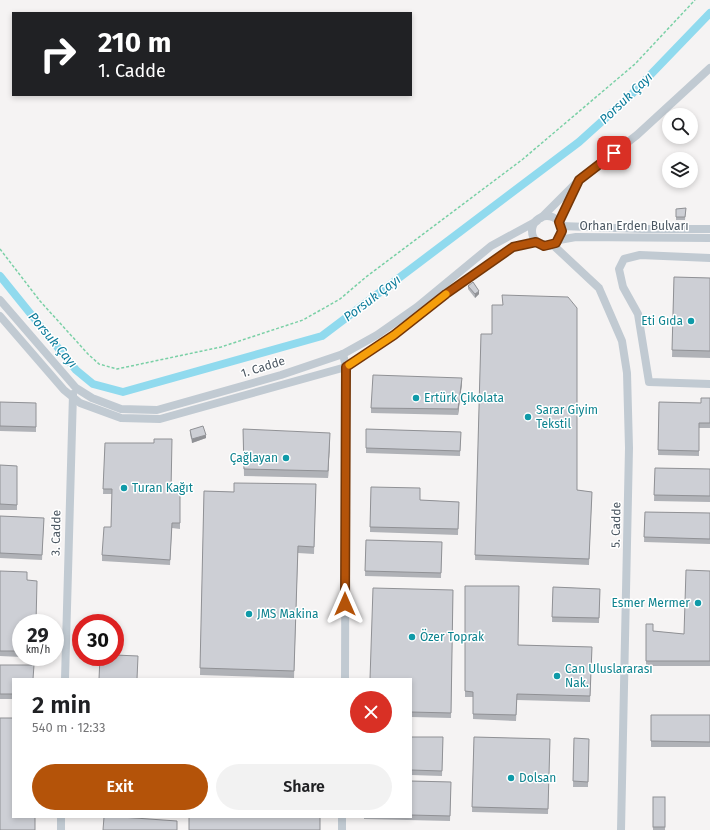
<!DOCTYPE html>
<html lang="en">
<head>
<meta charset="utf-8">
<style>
  :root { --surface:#fff; --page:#f2f2f2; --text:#202124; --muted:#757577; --accent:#b45309 }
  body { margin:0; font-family:"Fira Sans",sans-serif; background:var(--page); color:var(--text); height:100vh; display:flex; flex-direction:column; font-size:15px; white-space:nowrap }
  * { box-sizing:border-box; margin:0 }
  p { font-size:13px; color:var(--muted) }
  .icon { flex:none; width:22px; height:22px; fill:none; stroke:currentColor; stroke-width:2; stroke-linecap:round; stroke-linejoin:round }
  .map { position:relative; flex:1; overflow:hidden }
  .details { position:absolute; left:12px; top:678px; width:400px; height:140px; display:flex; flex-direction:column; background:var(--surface); border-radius:0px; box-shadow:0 2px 6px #0003 }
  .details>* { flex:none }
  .top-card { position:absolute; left:12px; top:12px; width:400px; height:84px; border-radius:0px; box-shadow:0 2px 6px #0003; background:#202124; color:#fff; overflow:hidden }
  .controls { position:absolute; left:662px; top:108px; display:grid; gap:8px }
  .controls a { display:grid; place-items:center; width:36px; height:36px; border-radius:50%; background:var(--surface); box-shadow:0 2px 6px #0003; font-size:20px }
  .speed { position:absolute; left:12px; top:614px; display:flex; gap:8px; font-size:20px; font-weight:700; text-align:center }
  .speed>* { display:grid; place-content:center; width:52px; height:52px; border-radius:50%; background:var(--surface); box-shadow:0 2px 6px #0003; line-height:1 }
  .speed small { font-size:10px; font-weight:400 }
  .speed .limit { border:6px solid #d22; background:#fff; color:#111 }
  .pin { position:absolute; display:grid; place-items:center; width:34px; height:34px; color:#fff; margin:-17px; border-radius:8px; box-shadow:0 2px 6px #0006 }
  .me { position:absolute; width:44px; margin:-22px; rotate:0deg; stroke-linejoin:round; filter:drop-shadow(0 0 3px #0008) }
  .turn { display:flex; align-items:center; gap:14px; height:84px; padding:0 20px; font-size:18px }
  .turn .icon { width:52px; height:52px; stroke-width:2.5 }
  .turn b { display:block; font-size:28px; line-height:34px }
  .round { display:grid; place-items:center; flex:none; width:42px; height:42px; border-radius:21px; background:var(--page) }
  .head { display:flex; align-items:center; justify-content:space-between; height:68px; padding:0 20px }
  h1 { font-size:24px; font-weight:600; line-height:30px }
  .primary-button { display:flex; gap:8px; margin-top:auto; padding:8px 20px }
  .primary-button a { flex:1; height:46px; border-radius:24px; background:var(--accent); color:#fff; font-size:16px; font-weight:600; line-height:46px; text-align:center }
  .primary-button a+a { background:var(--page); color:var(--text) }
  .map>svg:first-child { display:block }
</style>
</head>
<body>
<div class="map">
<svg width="710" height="830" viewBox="0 0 710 830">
  <rect width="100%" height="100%" fill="#f5f3f3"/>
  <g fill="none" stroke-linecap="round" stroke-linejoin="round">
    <path stroke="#90daee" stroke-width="8" d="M0,276L76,370L93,384L123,392L322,336L579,142L630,96L710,13"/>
    <path stroke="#7ad0a6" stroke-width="1.5" stroke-dasharray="3 2" stroke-linecap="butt" d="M0,249L40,301L88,354L99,364L117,369L221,347L303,320L340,299L366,277L523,159L635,64L695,0"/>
    <g stroke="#c1cad2" stroke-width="8">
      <circle cx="547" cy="231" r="15"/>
      <path d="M541,218L579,180L637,135L710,68"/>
      <path d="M559,222L576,186"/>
      <path d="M561,226L643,229H710"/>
      <path d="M559,240L576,237L710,238"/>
      <path d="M553,245L599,288L622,341L627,373L629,448L621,830"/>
      <path d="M710,258L640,255L624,259L619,269L623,287L638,314L649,382L710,384"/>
      <path d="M0,300L76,388L92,398L121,409L157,410L281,375L343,354L377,335L417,307L491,246L537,221"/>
      <path d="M0,316L64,390L80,403L121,418L160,419L346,367L394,335L446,294L513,247L536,242"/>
      <path d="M343,354L346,367L345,679"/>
      <path d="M65,679L73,394"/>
      <path d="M61,830V817"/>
      <path d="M342,830V817"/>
    </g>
  </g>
  <g fill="#b0b2b7">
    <path d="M686,208L685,220H676V209Z"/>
    <path d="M674,277L710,278V358L672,357Z"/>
    <path d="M468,286L479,294L475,298L468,289Z"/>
    <path d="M481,334L577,490L592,492L589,565L475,560Z"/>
    <path d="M462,383L458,415L371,413V408Z"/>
    <path d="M710,398V428H699V456L658,455L659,402L701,403Z"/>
    <path d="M0,402L36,403V432L0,431Z"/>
    <path d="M243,429L330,440L328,478L244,476Z"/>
    <path d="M366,429L461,432L460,456L366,453Z"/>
    <path d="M190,430L206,438L192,443L190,434Z"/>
    <path d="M105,443L171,490H180V529L172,528L170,565L102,561V555L111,527L112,494H103Z"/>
    <path d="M0,465L17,466V510H0Z"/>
    <path d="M655,468L710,469V502L654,501Z"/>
    <path d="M316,484L314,554L298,553L294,678L200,675L204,491L234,492Z"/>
    <path d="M371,487L420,500L459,502L458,535L370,532Z"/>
    <path d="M645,512L710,513V544L644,542Z"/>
    <path d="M0,516L44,518L42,560L0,558Z"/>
    <path d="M366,540L442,542L441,578L365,576Z"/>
    <path d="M0,571L21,623V657L0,656Z"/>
    <path d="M710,571V666H646V624L653,631L684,634Z"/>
    <path d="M465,586L518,645L592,647L590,702L517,700L516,721L473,719V697H465Z"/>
    <path d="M553,587L600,589L599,623L552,622Z"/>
    <path d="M453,590L451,718L411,717V679Z"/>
    <path d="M0,665L13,679V699H0Z"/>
    <rect x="651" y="715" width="59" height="32"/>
    <path d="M411,737H443L442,776L411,775Z"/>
    <path d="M474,737L550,739L548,814L472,812Z"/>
    <path d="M574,738L589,739L588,787H573Z"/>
    <path d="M411,781L451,782L450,821L364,819V817H411Z"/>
    <rect x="653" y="797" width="12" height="33"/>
  </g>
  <g fill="#909195">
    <path d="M479,291V294L475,298V294Z"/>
    <path d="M462,378V383L458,415V409Z"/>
    <path d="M330,433V440L328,478V471Z"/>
    <path d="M206,435V438L192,443V439Z"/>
  </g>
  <g fill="#cdcfd5" stroke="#909195">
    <path d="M686,208L685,217H676V209Z"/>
    <path d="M674,277L710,278V351L672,350Z"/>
    <path d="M473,282L479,291L475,294L468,286Z"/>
    <path d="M502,295L568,297L577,308V490L592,492L589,559L475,555L481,334H492V305H503Z"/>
    <path d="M373,375L462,378L458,409L371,408Z"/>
    <path d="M701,398H710V423H699V451L658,450L659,402L701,403Z"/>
    <path d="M0,402L36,403V427L0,426Z"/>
    <path d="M203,426L206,435L192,439L190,430Z"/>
    <path d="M243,429L330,433L328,471L244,469Z"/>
    <path d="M366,429L461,432L460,451L366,448Z"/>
    <path d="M154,439H172L171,490H180V523H172L170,560L102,555L104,527H111L112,489H103L105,443H154Z"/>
    <path d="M0,465L17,466V505L0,504Z"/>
    <path d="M655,468L710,469V496L654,495Z"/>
    <path d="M234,483L316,484L314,547L298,546L294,671L200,668L204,491L234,492Z"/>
    <path d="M371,487L420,488V500L459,502L458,529L370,527Z"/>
    <path d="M645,512L710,513V539L644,537Z"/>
    <path d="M0,516L44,518L42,555L0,553Z"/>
    <path d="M366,540L442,542L441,573L365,571Z"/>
    <path d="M686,570L710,571V661H646V624H653V631L684,634Z"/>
    <path d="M0,571L27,572V580L37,581L36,623H21V651H0Z"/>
    <path d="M465,586H519L518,645L592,647L590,696L517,694L516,715L473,714V692L465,691Z"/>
    <path d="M553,587L600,589L599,618L552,617Z"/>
    <path d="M373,588L453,590L451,713L411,712V679H370Z"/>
    <path d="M115,655L138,656L137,679H99L100,657H115Z"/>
    <path d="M0,665H34L33,679H13V694H0Z"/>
    <path d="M651,715H710V742L651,741Z"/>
    <path d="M0,718H13V817H35V830H0Z"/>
    <path d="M411,737H443L442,771L411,770Z"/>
    <path d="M474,737L550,739L548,809L472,807Z"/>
    <path d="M574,738L589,739L588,782L573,781Z"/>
    <path d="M411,781L451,782L450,816L411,815Z"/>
    <rect x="653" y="797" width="12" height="30"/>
    <path d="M104,817H121L177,821V830H103Z"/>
    <rect x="189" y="817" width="131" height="13"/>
  </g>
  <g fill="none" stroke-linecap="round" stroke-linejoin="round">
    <g stroke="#753606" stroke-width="10">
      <path id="route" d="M345,604L346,367L394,335L446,294L513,247L536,242L544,246L556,243L562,231L559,222L579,180L614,153"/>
    </g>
    <use href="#route" stroke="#b45309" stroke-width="7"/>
    <path stroke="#f59e0b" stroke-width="7" d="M349,365L394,335L446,294"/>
  </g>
  <g fill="#0f9aa8" stroke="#fff" stroke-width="1.5">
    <circle cx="691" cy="321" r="4"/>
    <circle cx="416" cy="398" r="4"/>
    <circle cx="528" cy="417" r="4"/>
    <circle cx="286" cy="458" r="4"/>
    <circle cx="124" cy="488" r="4"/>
    <circle cx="698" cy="603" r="4"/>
    <circle cx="249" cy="614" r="4"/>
    <circle cx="412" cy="637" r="4"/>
    <circle cx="557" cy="676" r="4"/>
    <circle cx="511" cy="778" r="4"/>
  </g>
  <g text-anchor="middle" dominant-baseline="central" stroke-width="3" stroke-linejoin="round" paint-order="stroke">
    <g font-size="12" fill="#4a5661" stroke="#fff">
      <text x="634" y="226">Orhan Erden Bulvarı</text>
      <text transform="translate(263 367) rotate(-17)">1. Cadde</text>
      <text transform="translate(616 525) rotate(-89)">5. Cadde</text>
      <text transform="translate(56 533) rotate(-89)">3. Cadde</text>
    </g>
    <g font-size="12" fill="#0d838f" stroke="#fff" text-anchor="start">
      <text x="683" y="321" text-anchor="end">Eti Gıda</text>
      <text x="424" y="398">Ertürk Çikolata</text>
      <text x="536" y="410">Sarar Giyim<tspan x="536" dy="14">Tekstil</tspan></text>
      <text x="278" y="458" text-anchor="end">Çağlayan</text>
      <text x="132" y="488">Turan Kağıt</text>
      <text x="690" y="603" text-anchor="end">Esmer Mermer</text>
      <text x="257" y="614">JMS Makina</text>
      <text x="420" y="637">Özer Toprak</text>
      <text x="565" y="669">Can Uluslararası<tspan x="565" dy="14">Nak.</tspan></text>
      <text x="519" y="778">Dolsan</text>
    </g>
    <g font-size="13" font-style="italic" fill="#0c7c9b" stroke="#fff">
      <text transform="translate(626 98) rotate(-44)">Porsuk Çayı</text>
      <text transform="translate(372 298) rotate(-37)">Porsuk Çayı</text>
      <text transform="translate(53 340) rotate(50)">Porsuk Çayı</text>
    </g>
  </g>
</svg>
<div class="controls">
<a><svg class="icon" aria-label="search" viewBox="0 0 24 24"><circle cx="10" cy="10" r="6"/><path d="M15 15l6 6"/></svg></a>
<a><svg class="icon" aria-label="layers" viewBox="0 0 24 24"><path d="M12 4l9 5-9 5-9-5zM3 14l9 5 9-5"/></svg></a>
</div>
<div class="speed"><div>29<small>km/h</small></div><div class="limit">30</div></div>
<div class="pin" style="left:614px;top:153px;background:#d93025"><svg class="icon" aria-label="arrive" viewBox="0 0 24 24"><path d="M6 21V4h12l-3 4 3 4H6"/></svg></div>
<svg class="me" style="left:345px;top:604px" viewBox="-20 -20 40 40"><path d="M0-17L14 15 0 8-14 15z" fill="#b45309" stroke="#fff" stroke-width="4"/></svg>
<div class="top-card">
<div class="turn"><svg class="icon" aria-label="right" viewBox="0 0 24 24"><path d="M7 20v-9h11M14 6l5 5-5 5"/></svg><div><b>210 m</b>1. Cadde</div></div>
</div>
<section class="details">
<div class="head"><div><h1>2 min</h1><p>540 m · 12:33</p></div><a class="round" style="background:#d93025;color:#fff"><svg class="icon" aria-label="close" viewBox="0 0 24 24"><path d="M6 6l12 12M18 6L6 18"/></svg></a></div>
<div class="primary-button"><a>Exit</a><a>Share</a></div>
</section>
</div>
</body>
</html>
